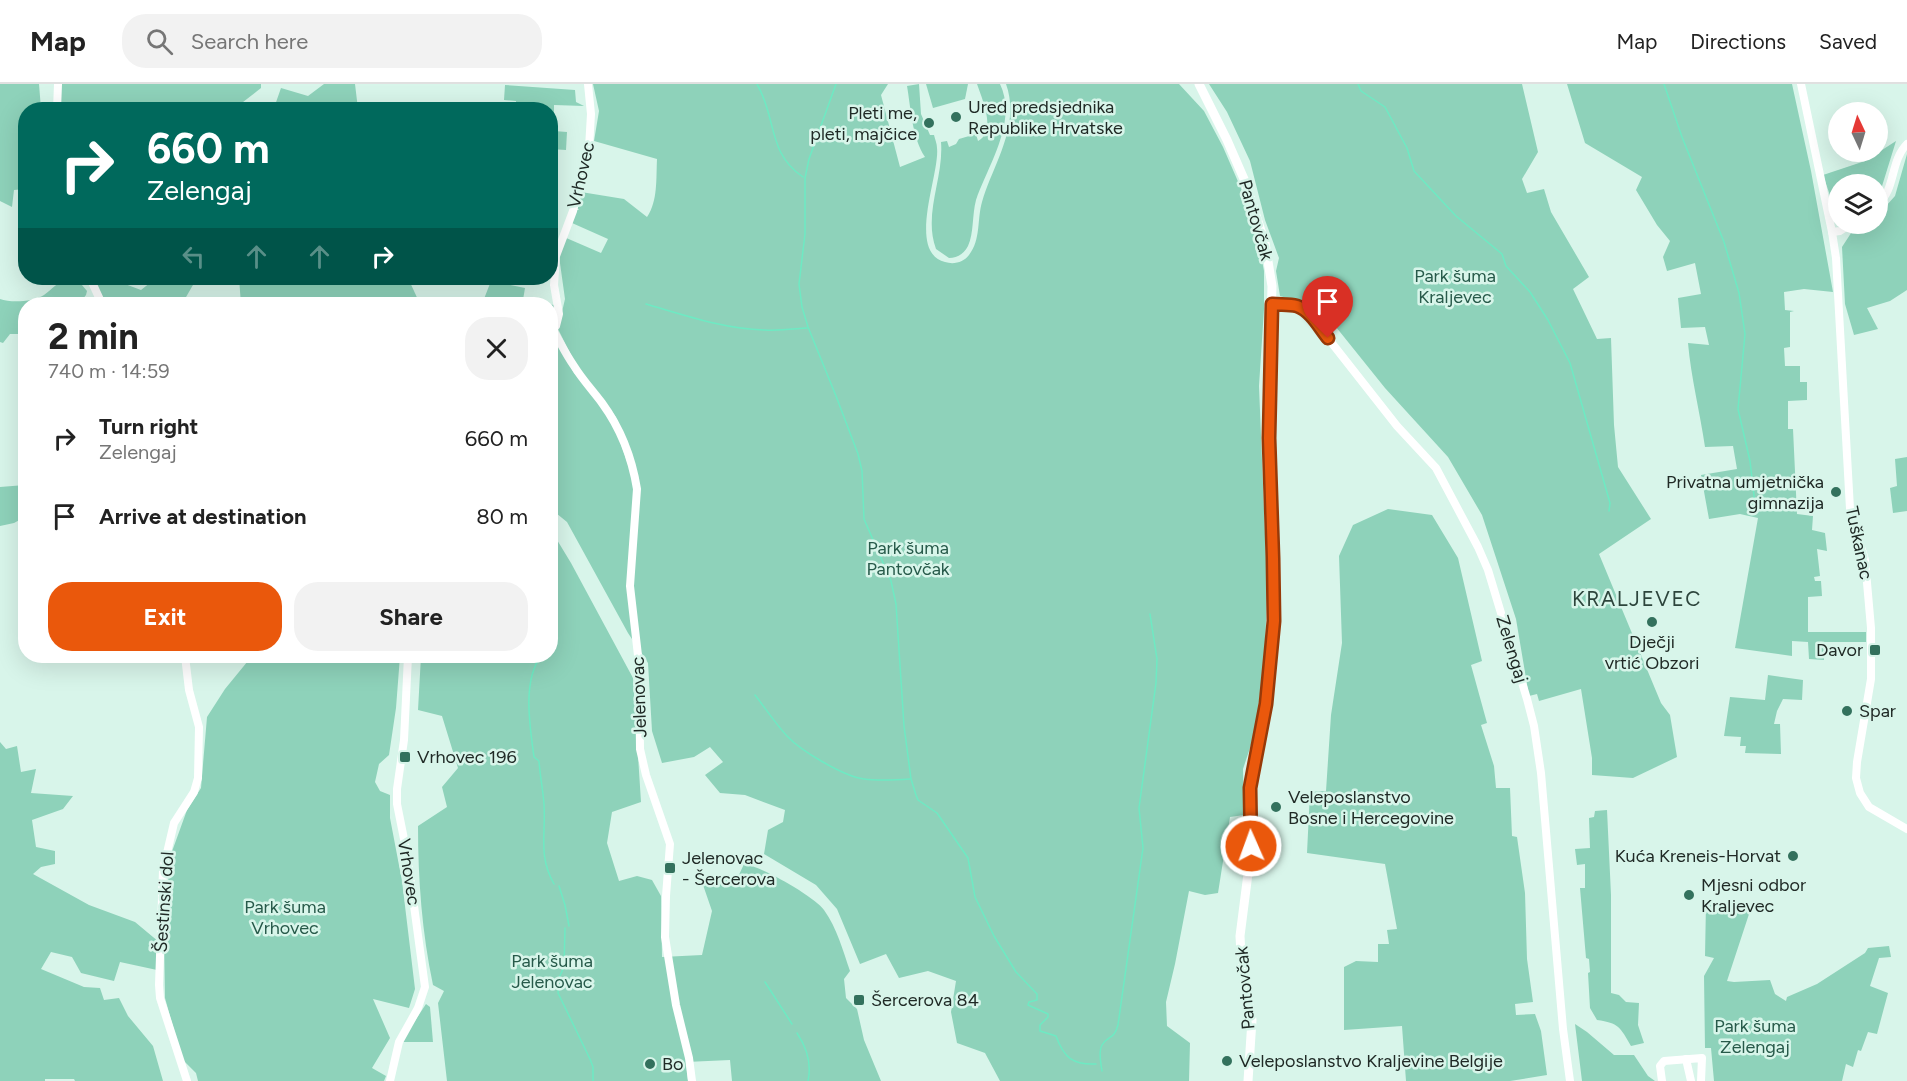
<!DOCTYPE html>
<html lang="en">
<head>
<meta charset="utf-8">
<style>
  :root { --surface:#fff; --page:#f2f2f2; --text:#222; --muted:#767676; --line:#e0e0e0; --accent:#ea580c }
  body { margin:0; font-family:Figtree,sans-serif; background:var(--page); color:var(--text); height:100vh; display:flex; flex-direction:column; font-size:22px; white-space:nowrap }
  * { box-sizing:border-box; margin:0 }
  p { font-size:20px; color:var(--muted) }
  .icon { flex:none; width:33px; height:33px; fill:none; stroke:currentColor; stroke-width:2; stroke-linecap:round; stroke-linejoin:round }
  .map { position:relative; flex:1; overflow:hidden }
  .panel { position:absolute; left:18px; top:213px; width:540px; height:366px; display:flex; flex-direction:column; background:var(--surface); border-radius:24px; box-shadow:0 6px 24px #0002 }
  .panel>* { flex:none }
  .top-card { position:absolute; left:18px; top:18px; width:540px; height:183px; border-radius:24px; box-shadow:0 6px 24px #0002; background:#00695c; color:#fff; overflow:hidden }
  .needle { width:39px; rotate:356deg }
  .tools { position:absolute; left:1828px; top:18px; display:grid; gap:12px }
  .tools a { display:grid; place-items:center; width:60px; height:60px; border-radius:50%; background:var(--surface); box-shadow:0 6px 24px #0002; font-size:30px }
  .pin { position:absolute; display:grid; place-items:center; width:51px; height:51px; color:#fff; margin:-62px -26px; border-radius:50% 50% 50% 0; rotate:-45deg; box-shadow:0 0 6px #0007 }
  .pin .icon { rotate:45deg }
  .me { position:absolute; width:66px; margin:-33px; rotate:358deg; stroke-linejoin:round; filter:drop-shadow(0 0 4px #0008) }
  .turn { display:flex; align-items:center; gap:21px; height:126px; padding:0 30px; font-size:27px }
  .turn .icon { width:78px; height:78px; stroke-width:2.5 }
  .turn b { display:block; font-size:42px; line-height:51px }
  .lanes { display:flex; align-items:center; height:57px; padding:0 30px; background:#0003; justify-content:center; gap:30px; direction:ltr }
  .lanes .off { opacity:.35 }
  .round { display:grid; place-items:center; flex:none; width:63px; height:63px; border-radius:24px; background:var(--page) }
  .summary { display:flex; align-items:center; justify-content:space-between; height:102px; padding:0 30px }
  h1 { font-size:36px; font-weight:700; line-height:45px }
  .button { display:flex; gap:12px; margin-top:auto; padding:12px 30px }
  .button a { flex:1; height:69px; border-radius:24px; background:var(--accent); color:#fff; font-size:24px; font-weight:700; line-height:69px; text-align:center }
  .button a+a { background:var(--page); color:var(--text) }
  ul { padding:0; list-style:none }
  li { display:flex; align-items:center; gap:18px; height:78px; padding:0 30px }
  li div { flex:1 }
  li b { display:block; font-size:22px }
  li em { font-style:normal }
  header { display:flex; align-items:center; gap:36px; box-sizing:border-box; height:84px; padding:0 30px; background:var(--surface); border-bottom:2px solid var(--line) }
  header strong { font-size:28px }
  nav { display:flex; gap:33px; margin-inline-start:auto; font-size:21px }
  .search { width:420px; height:54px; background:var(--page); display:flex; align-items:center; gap:15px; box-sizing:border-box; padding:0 21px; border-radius:24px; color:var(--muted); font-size:22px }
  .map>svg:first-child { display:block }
</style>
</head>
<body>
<header>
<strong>Map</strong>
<div class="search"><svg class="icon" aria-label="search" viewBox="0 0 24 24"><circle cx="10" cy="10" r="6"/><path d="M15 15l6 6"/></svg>Search here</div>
<nav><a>Map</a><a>Directions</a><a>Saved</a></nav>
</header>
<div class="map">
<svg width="1907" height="997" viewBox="0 0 1907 997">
  <rect width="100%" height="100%" fill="#d8f5ea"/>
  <g fill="#8ed2ba">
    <path d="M0,0H39L41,25L26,26L25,105L14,106L12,123L0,117Z"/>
    <path d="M61,0H261V4L234,25L59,26Z"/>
    <path d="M324,0H355L358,25L386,20L384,26H276L274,24L281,4L308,12Z"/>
    <path d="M593,0H888L881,11L900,83L925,73C912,53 911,25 907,2L919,0L921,30L930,51H934C935,55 937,60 937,64C940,90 906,168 945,178C954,181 964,178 969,171C981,156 977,135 982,118C993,80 1021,42 1006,0H1179L1204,27L1223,63L1243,109L1257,150L1264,187V225L1259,302L1267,499L1265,571L1255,649L1243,685L1244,731L1230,733L1218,809L1205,811L1189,807L1175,880L1166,918L1167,942L1190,959L1189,997H1000L985,969L957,959L951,928L956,897L928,887L899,894L886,870L860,880L837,825L816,801L764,770L768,746L783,738L785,726L745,711L720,709L705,691L723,678L710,663L694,673L662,679L652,647L648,579L628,549L567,438L551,425L550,251H553L556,254L574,289L597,316L615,343L633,395L634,409L629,506H633L639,404L626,356L616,333L575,279L558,245L565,215L559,172L564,153L601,169L608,155L572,139L577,126H579L577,124L581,108L624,115L647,133C658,117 656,94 657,75L594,57L599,27Z"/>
    <path d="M926,0H968L965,15L933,24Z"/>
    <path d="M977,0H1000C1018,38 988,81 976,116C972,131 974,149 968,162C964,170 957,174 949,174L936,165C923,130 944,94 941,58L947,57L949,63L956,60L959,55L976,50L978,57C997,47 982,15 977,0Z"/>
    <path d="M1209,0H1522L1538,68L1522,95L1527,109L1544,105L1551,128L1589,193L1573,205L1597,255L1611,254L1614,341L1618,383L1651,435L1599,470L1661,619L1670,631L1677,673L1633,694L1592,691V674L1581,605L1539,617L1537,610L1529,612L1516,535L1482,431L1448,373L1385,304L1332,238L1297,217L1280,212L1276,187L1279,174L1265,136L1250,77L1227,28Z"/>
    <path d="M1567,0H1792L1811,87L1833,208L1804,205L1784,208L1785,226L1794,227L1790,228V263L1784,264L1785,282H1800V298H1807V316L1788,317V345H1793L1797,430L1813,432L1812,446L1825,449L1827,467L1817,465L1820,492L1814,493L1815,497H1821L1822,512L1808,513V548H1866V558H1824V576L1809,575L1808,558L1792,557V572L1735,564L1758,434L1740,430L1709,435L1701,391L1737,385L1733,362L1705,363C1700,328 1691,294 1688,259L1709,261L1705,243L1681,244L1678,214L1701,210L1695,179L1667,187L1663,173L1670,157L1657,141L1636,106L1642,93L1585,59Z"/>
    <path d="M505,1L575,6L576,18L584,22L554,21V47L567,48L566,66L551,65L550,26L516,25V17L504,16Z"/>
    <path d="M1896,57L1878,115V100H1839V128L1835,126L1823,91L1865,77Z"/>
    <path d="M1907,70V206L1890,217L1867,224L1878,245L1854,251L1845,220L1842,163L1855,143L1861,140H1878V131L1895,112Z"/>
    <path d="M68,194H76L87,207L86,211L79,220H26L25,254L20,250H10L3,259L0,258V215C11,219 33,218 44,211C52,205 58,198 68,194Z"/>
    <path d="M93,194H109L141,206L156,194H197L182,220H105Z"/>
    <path d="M239,194H408L420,220H241Z"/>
    <path d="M491,197L525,204L523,216L554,221C555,228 556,237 551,243L550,220H482Z"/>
    <path d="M1907,373V427L1893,429L1890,404L1897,402L1895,375Z"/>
    <path d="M25,401V433L14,439L0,442V403Z"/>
    <path d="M1388,425L1432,431L1458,474L1482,577L1471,581L1487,639L1481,641L1494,682L1496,704H1510L1512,752L1517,753L1525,809L1527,875L1533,918L1515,920L1516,931L1535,930L1541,947L1547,991L1510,997H1406L1402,942L1344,946V883L1356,877L1378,878V860H1389L1387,846L1397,845L1385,780L1307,769L1310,708L1326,707L1331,631L1342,559L1339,472L1353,441Z"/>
    <path d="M551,446L571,479L633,594L641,718L612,728L607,759L619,797L637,792L652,796L661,812L662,873L702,871L712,827L702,798L723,797L738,793L744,780C761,782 815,813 824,826C837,844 843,867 850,887L844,895L846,914L857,925L864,956L881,997H732L730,976L686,978L688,997H447L438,919L444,907L433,901C422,848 418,796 418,742L447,723L442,703L458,684L442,632L418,626L421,572H550Z"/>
    <path d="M252,572H400L396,624L389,671L379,680L375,698L380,707L390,711V734L402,797L415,905L409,924L373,915L390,954L372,984L386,992L384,997H198L196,989L182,975L165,914L164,854L170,773L187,726L201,704L207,633L225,605Z"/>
    <path d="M1768,591L1803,596L1802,616L1783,615L1777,627L1774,640H1780L1781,670L1745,669L1746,662H1740L1741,653L1724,652L1730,613L1765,616Z"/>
    <path d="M0,658L6,665L17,662L21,688L36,685L31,709L73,712L63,725L32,736L36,763L55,767V780L41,783L33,790L89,821L135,838L159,858L157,886L120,878L114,897L81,889L72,873L51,868L41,885L84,903L100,904L104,916L119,914L128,932L153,962L163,997H75L74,995H45V997H0Z"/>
    <path d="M1607,726L1611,811V909L1619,911L1626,918L1639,919L1638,941L1644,959L1631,962C1620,943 1619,939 1597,936L1590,924L1588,889L1590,888L1589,875L1586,874L1580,804H1585V780L1577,781L1575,765L1590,764L1589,734L1594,733L1595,727Z"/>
    <path d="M1706,820L1750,827L1727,897L1734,898L1770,896L1775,910L1786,917L1787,913L1817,900L1865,869L1868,864L1889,862L1891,873L1879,874L1870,902L1888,909L1877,950L1868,948L1861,967L1858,966L1853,983L1846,980L1842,997H1714L1711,964H1705L1704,892L1714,874L1705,872Z"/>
    <path d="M426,920L430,923L433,958H401Z"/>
    <path d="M1575,940L1587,948L1614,971H1634L1648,992L1655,997H1582Z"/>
  </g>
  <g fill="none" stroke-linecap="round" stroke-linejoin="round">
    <g stroke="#6eeac3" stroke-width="1.5">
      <path d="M757,0C777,34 767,69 803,93"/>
      <path d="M836,0L809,75L805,94V150L799,200L802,223L808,243L836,312L858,370L862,387L864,435L891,497L896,520L904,642L911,695L916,711L918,716L937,729L968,774L975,813L994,852L1016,888L1037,910V916L1029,918L1028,921L1048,930V933L1040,941V947L1056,952C1064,974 1073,981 1096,980"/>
      <path d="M1358,0L1361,7L1385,23L1407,64L1414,87L1456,132L1502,170L1506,182L1530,208L1548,236L1570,279L1610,419L1609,427"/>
      <path d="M1664,0L1682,53L1724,158L1739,209L1745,250L1738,325L1750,377L1755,420"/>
      <path d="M646,220C684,231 724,245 765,246C778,247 793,245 807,244"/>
      <path d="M541,572C522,597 530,643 534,673L539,677C540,692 543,706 544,720C546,751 538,772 554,800"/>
      <path d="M755,611C766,625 775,639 787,652C801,667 843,692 864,695C879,697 895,696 910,695"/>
      <path d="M559,802L565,821L569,842"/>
      <path d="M565,844L564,883L559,894L558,909L590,975L593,983V997"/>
      <path d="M765,898L792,940"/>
      <path d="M797,949C807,964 812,979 808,997"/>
      <path d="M1102,987C1101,980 1098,968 1102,961C1108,951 1114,956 1118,941L1143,764L1139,724L1156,599L1157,575L1150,530"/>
    </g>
    <g stroke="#fff" stroke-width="8">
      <path d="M1801,0L1832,148L1836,174L1850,425L1865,476L1871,544V595L1857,678L1856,694L1860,709L1869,723L1907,745"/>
      <path d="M57,26L58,0"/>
      <path d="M1878,120C1896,105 1890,77 1907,60"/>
      <path d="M1832,148L1840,147L1851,140"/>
      <path d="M90,194L102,220"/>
      <path d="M1272,220L1295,222L1309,230L1397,342L1436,384L1478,463L1488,486L1527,615L1534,642L1541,689L1563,945L1570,997"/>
      <path d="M553,246C560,258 566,271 574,282C582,295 593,307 602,319C621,345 632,374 637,405L630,502L639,580L640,665L646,691L670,760L666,812L665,853L676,921L689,974L692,997"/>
      <path d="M550,248L556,242L559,230L554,201L556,172L573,127L589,64L591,30L588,0"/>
      <path d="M185,572L189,606L199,643L198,694L194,708L174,739L163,786L159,901L160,914L187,997"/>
      <path d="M1686,975L1691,997"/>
      <path d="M390,997L399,958L418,924L425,903L407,770L397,720V705L404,656L408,572"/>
      <path d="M1662,997L1660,982L1664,977L1702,974L1701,997"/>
    </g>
    <path stroke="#fff" stroke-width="9" d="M1199,0L1227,56L1244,95L1265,159L1272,202L1268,354L1274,497L1273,537L1266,620L1250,704V774L1240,852L1241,870L1252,936L1248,997"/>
  </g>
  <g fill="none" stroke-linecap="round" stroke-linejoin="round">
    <g stroke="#983908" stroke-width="15">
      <path id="route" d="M1251,762L1250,704L1266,620L1274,537L1273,474L1269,354L1272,220C1280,221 1289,220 1297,222C1311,227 1319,243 1328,254"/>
    </g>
    <use href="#route" stroke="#ea580c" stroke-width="10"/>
  </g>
  <g fill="#33715d" stroke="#d8f5ea" stroke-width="2">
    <circle cx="956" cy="33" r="6"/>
    <circle cx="929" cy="39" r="6"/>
    <circle cx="1836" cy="408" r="6"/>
    <circle cx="1652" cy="538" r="6"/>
    <rect x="1869" y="560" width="12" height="12" rx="3"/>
    <circle cx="1847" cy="627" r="6"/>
    <rect x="399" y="667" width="12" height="12" rx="3"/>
    <circle cx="1276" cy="723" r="6"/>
    <circle cx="1793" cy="772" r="6"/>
    <rect x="664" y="778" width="12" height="12" rx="3"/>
    <circle cx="1689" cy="811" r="6"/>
    <rect x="853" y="910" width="12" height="12" rx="3"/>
    <circle cx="1227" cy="977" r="6"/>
    <circle cx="650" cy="980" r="6"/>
  </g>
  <g text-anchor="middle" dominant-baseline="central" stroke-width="5" stroke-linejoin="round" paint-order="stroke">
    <g font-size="18" fill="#202a26" stroke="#d8f5ea" text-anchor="start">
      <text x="968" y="23">Ured predsjednika<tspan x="968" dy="21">Republike Hrvatske</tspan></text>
      <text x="917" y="29" text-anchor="end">Pleti me,<tspan x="917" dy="21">pleti, majčice</tspan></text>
      <text x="1824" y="398" text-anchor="end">Privatna umjetnička<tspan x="1824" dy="21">gimnazija</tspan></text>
      <text x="1652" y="558" text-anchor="middle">Dječji<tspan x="1652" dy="21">vrtić Obzori</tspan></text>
      <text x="1863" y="566" text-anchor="end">Davor</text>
      <text x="1859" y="627">Spar</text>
      <text x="417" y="673">Vrhovec 196</text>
      <text x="1288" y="713">Veleposlanstvo<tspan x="1288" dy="21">Bosne i Hercegovine</tspan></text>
      <text x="1781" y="772" text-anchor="end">Kuća Kreneis-Horvat</text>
      <text x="682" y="774">Jelenovac<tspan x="682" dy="21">- Šercerova</tspan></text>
      <text x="1701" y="801">Mjesni odbor<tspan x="1701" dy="21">Kraljevec</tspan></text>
      <text x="871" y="916">Šercerova 84</text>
      <text x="1239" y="977">Veleposlanstvo Kraljevine Belgije</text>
      <text x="662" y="980">Bo</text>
    </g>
    <g font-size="18" fill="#202a26" stroke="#d8f5ea">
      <text transform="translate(581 91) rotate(-77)">Vrhovec</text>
      <text transform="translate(1256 136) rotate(74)">Pantovčak</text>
      <text transform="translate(1859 459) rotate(78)">Tuškanac</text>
      <text transform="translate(1512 565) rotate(73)">Zelengaj</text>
      <text transform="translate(639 613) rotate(-92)">Jelenovac</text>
      <text transform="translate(409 788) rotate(81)">Vrhovec</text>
      <text transform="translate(164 818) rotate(-86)">Šestinski dol</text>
      <text transform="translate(1245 904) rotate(-95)">Pantovčak</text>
    </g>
    <g font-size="18" fill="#275a4a" stroke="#d8f5ea">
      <text x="1455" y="192">Park šuma<tspan x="1455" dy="21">Kraljevec</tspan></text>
      <text x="908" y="464">Park šuma<tspan x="908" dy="21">Pantovčak</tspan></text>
      <text x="285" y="823">Park šuma<tspan x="285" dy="21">Vrhovec</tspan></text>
      <text x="552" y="877">Park šuma<tspan x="552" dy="21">Jelenovac</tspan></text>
      <text x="1755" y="942">Park šuma<tspan x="1755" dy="21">Zelengaj</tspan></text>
    </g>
    <g font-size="21" letter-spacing="1.5" fill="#2d453c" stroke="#d8f5ea">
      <text x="1637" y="514">KRALJEVEC</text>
    </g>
  </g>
</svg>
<div class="tools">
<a><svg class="needle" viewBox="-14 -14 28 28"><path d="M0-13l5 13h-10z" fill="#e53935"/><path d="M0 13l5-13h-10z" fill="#767676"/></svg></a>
<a><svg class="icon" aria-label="layers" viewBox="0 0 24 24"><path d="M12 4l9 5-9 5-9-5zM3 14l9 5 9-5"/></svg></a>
</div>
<div class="pin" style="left:1328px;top:254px;background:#d93025"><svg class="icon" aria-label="arrive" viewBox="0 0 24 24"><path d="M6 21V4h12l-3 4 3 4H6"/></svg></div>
<svg class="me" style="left:1251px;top:762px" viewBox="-20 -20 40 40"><circle r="17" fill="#ea580c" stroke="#fff" stroke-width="3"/><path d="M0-11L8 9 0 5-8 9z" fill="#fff"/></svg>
<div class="top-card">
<div class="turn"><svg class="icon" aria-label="right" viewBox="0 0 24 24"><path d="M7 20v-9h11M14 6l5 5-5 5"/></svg><div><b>660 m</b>Zelengaj</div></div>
<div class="lanes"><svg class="icon off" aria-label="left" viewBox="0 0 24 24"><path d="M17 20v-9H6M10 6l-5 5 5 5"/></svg><svg class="icon off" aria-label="ahead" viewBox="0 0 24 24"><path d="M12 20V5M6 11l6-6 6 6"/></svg><svg class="icon off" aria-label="ahead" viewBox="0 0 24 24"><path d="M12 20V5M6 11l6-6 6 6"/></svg><svg class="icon" aria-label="right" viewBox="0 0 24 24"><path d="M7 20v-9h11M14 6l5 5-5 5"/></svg></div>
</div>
<section class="panel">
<div class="summary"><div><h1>2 min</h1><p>740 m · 14:59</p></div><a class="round"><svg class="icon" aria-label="close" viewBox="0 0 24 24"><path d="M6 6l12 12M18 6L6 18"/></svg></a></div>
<ul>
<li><svg class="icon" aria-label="right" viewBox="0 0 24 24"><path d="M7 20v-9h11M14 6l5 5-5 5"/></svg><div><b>Turn right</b><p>Zelengaj</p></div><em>660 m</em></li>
<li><svg class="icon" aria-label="arrive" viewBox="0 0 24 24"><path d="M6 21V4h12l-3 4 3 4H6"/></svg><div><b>Arrive at destination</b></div><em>80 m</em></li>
</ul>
<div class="button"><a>Exit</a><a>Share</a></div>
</section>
</div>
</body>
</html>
